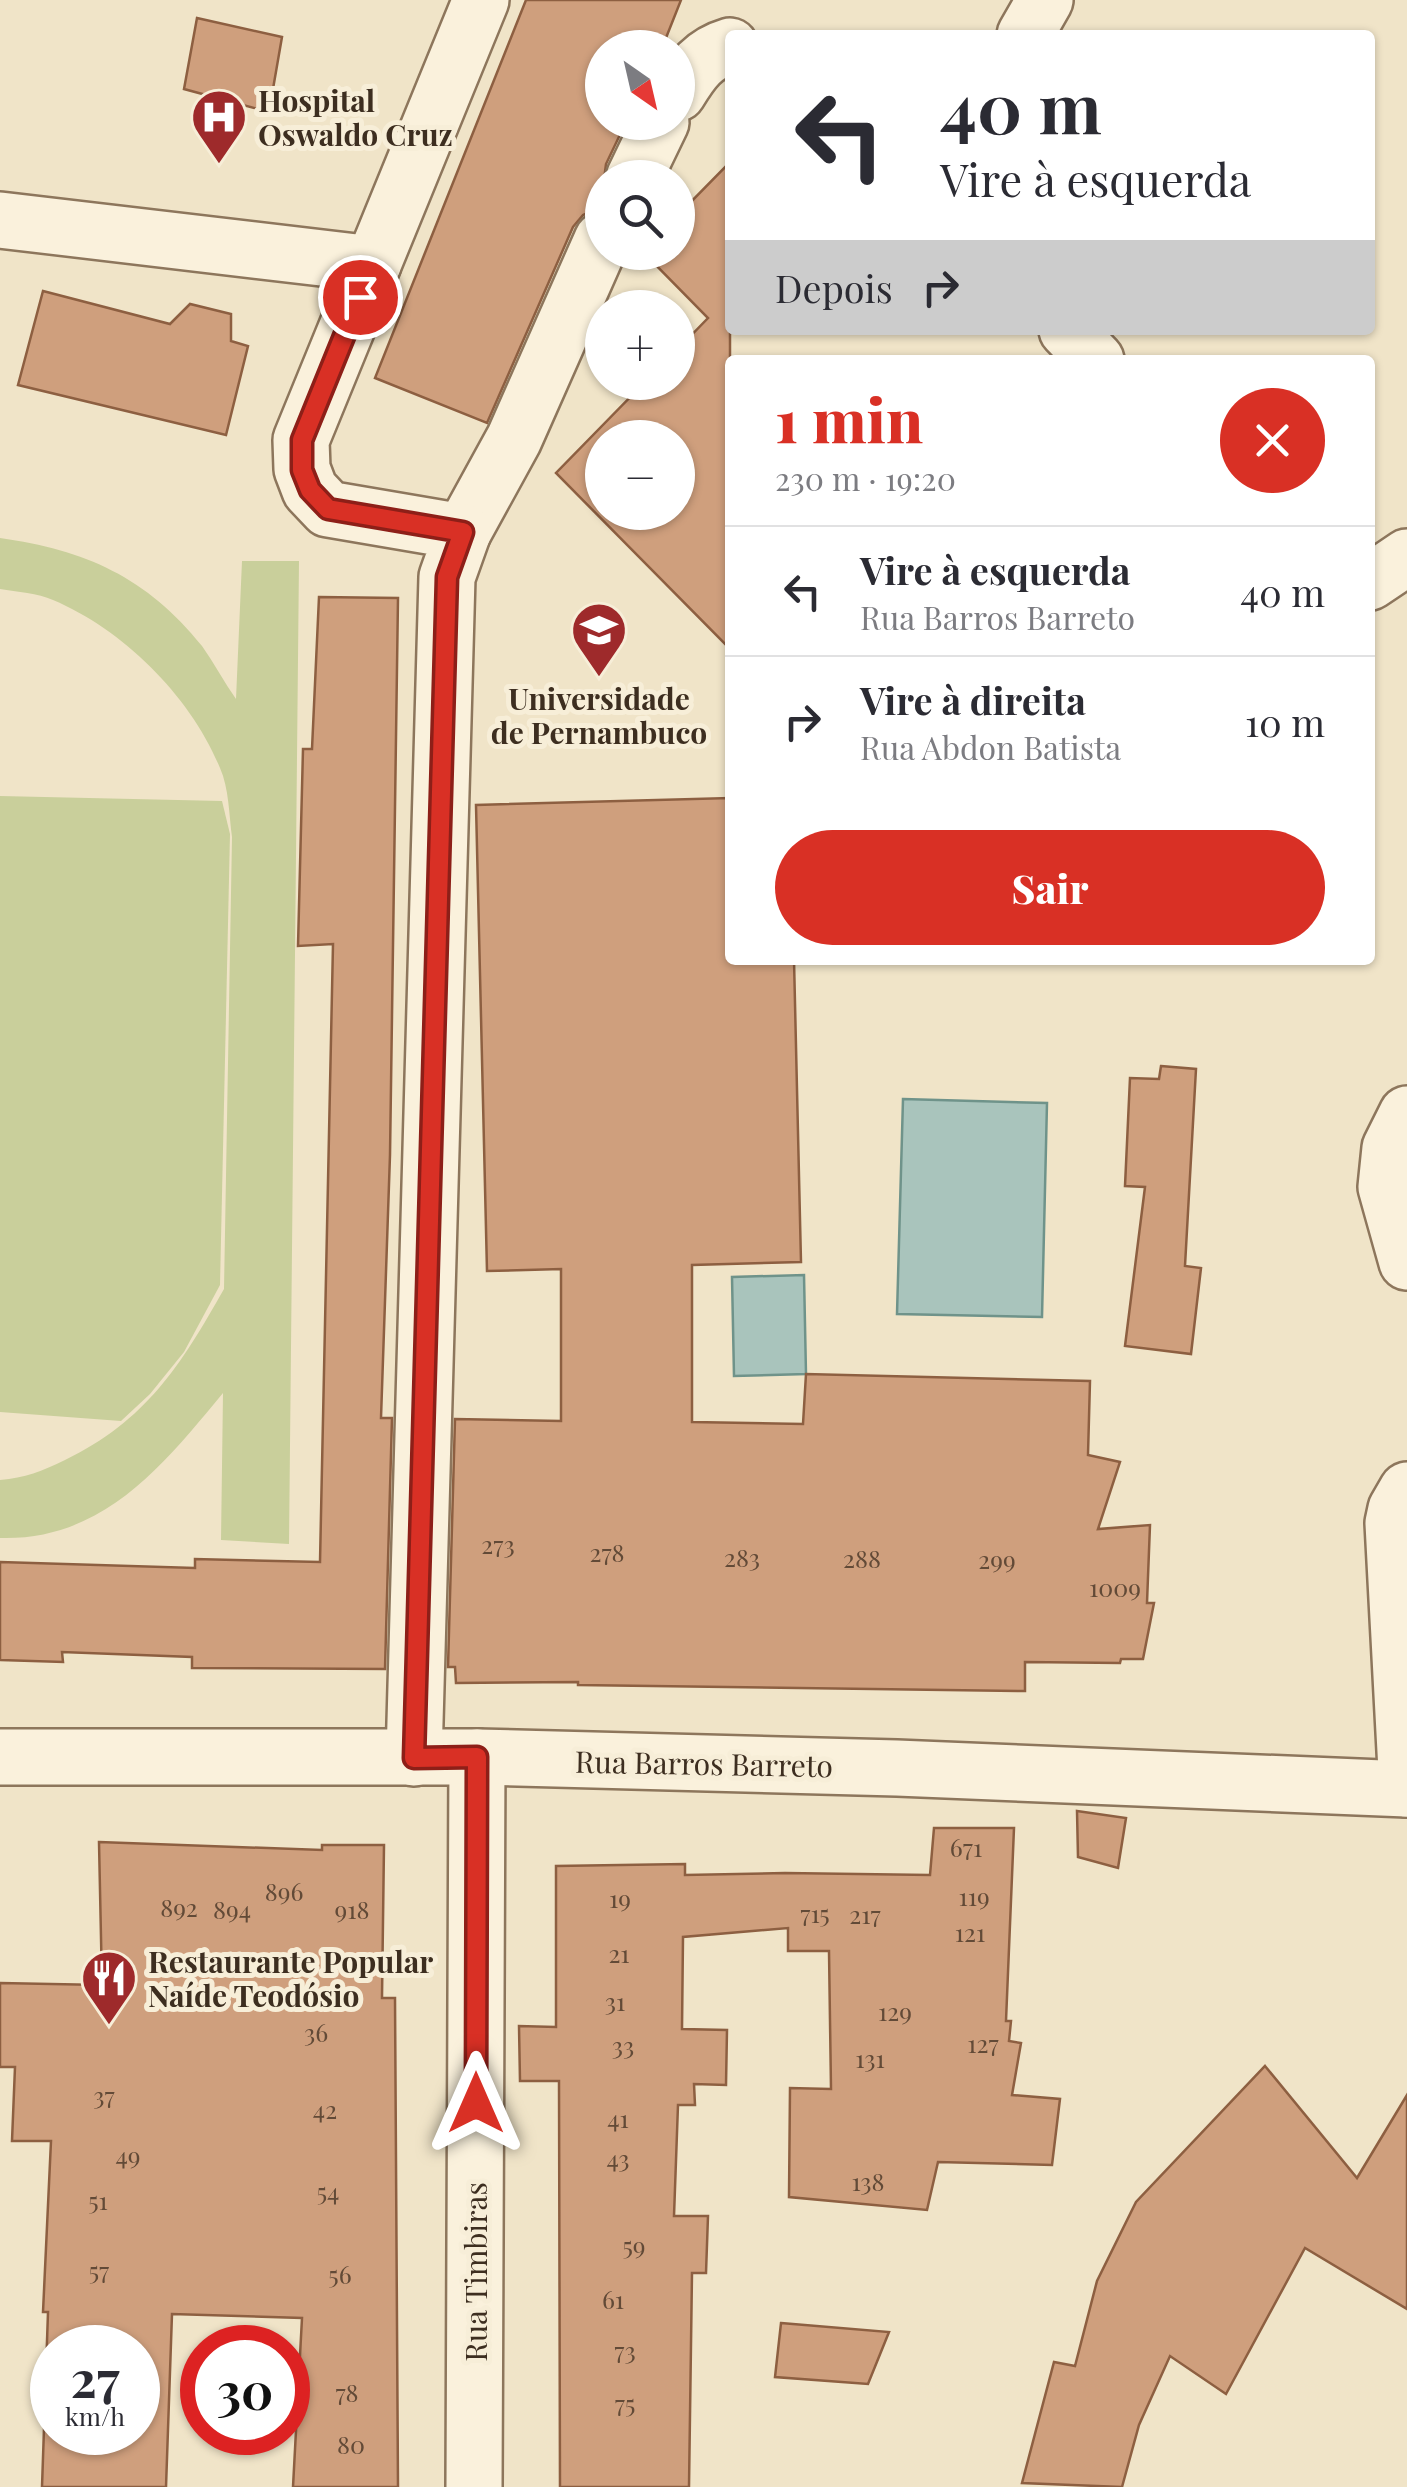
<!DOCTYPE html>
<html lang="pt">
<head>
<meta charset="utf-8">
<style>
  :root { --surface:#fff; --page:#f7f7f7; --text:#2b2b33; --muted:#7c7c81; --line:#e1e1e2; --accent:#d93025 }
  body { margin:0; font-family:"Playfair Display",serif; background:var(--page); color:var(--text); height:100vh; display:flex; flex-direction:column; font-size:38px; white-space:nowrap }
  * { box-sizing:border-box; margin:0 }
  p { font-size:32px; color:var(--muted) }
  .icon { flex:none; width:55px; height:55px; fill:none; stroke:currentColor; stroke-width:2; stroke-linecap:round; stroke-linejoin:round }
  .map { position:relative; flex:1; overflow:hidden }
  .sheet { position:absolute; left:725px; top:355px; width:650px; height:610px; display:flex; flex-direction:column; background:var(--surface); border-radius:10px; box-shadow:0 2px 8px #0004 }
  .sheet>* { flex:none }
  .banner { position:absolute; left:725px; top:30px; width:650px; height:305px; border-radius:10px; box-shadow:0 2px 8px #0004; background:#fff; color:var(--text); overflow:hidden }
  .needle { width:65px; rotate:146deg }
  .controls { position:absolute; left:585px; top:30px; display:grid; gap:20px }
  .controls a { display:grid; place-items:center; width:110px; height:110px; border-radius:50%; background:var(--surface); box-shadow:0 2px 8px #0004; font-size:50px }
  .speed { position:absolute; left:30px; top:2325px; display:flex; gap:20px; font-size:50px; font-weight:700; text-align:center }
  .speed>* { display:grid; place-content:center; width:130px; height:130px; border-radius:50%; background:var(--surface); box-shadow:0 2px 8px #0004; line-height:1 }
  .speed small { font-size:25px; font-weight:400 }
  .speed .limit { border:15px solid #d22; background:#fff; color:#111 }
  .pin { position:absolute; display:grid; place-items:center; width:85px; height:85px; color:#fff; margin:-42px; border:5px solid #fff; border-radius:50%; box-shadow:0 2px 10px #0007 }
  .me { position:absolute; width:110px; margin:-55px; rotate:0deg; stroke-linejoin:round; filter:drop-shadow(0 0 8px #0008) }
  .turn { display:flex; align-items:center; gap:35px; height:210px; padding:0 50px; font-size:45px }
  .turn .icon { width:130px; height:130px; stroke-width:2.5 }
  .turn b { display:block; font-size:70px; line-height:85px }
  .then { display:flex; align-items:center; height:95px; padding:0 50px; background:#0003; gap:20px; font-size:38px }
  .round { display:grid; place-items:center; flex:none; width:105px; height:105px; border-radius:52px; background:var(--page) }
  .summary { display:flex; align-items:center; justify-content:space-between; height:170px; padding:0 50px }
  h1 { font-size:60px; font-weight:800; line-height:75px; color:var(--accent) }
  .button { display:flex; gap:20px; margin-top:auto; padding:20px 50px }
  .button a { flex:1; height:115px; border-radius:60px; background:var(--accent); color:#fff; font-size:40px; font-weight:800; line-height:115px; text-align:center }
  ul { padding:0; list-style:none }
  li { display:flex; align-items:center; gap:30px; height:130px; padding:0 50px; border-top:2px solid var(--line) }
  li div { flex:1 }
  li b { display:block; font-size:38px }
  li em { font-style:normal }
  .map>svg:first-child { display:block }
</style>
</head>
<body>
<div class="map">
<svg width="1407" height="2487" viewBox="0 0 1407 2487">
  <rect width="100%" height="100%" fill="#f0e4c8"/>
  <g fill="#c9cf9b">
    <path d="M0,538C85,550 147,577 202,646C214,663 224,682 236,699L242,561H299L289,1544L221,1540L223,1393C164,1464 104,1541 0,1538V1480C25,1478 42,1471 65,1460C146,1421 181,1365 224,1289L232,837C229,815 229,788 220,768C191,697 124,630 53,600C38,593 17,592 0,589Z"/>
    <path d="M0,796L222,801L230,834L220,1285L184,1352L150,1394L121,1421L0,1412Z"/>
  </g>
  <g fill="#a9c4bc" stroke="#6f938a" stroke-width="2.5">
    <path d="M903,1099L1047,1103L1042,1317L897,1314Z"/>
    <path d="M804,1275L806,1374L734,1376L732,1277Z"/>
  </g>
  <g fill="#cf9f7d" stroke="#8d5f41" stroke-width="2.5" fill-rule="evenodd">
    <path d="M526,0H681L662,48H602V122H626L606,164L602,196L597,209L583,215L573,227L487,423L375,378Z"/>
    <path d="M197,18L282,37L269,112L184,89Z"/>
    <path d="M730,162V649L556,473L645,382H678V349L708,318L643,252H678V215ZM602,438H678V512H602Z"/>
    <path d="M43,291L170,324L190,304L231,314V341L248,346L226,435L18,385Z"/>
    <path d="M319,597L398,598L390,1155L381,1418H392L385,1669L192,1668V1657L62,1652L63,1662L0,1660V1562L195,1568V1559L320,1562L333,944L298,946L303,749H312Z"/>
    <path d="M730,798V960H794L801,1262L692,1265V1422L803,1424L806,1374L1090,1381L1088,1455L1120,1462L1098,1529L1150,1525L1147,1603H1154L1143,1659H1121L1120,1663L1025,1662V1691L578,1685V1682L456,1683L455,1667H448L455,1419L561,1421V1269L487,1271L476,805Z"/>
    <path d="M1161,1066L1196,1069L1185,1266L1201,1268L1191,1354L1125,1346L1145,1187L1125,1186L1130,1078L1159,1079Z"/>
    <path d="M1077,1811L1126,1818L1118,1868L1078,1857Z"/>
    <path d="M934,1828H1014L1006,2021H1011L1009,2041L1021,2043L1012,2095L1060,2099L1052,2165L938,2162L927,2210L789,2197L790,2088L831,2089L829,1951H788V1928L683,1937L682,2029L727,2030L726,2085L694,2084L695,2105H678L674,2216H708L706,2273H692L689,2487H560L559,2081H520L519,2026L556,2027V1866L685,1864V1875L785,1873L930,1875Z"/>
    <path d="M99,1842L322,1850V1845H384L382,1998H395L398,2487H293L302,2318L172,2314L166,2487H42L48,2312H43L51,2141H12L15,2067H0V1983L102,1985ZM52,2348H138V2432H52Z"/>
    <path d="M1265,2066L1357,2178L1407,2095V2309L1305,2248L1226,2394L1170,2356L1139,2425L1122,2487L1022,2483L1054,2362L1075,2366L1097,2281L1136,2202Z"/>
    <path d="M781,2323L889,2332L868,2384L775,2377Z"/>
  </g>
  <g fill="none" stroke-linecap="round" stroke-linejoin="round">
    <g stroke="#8d765c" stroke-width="60">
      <g id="minor">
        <path d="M1025,35L1045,0"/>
        <path d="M678,93C692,70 703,54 730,46"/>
        <path d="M634,178L661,122"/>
        <path d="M0,220L373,264"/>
        <path d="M1067,330L1096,360"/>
        <path d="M463,532L514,439L602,240"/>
        <path d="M1370,582L1407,557"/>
        <path d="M1407,1114L1390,1148L1386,1187L1407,1262"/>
        <path d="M0,1757H477L897,1768L1407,1789"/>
        <path d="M414,1758L447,577L463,532L328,509L310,490L302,469L301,440L481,0"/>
        <path d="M1407,1789L1393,1523L1396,1509L1407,1490"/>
        <path d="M474,2487L477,1757"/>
      </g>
    </g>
    <use href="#minor" stroke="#faf1dc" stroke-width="55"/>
  </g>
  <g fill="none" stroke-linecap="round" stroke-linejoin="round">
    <g stroke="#8d1f18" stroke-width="25">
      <path id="route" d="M360,297L302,440V470L310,490L328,509L463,532L447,577L414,1758L477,1757L476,2103"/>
    </g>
    <use href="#route" stroke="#d93025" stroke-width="18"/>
  </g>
  <defs>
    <g id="hospital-pin" transform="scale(2.875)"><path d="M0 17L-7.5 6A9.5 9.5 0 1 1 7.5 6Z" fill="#9e2a2b" stroke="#f7eed8"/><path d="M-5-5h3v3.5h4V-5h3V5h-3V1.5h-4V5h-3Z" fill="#fff"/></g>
    <g id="university-pin" transform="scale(2.875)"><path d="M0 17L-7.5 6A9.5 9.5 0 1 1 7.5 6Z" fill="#9e2a2b" stroke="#f7eed8"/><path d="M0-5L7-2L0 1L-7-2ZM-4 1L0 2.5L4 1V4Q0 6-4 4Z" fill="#fff"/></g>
    <g id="restaurant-pin" transform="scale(2.875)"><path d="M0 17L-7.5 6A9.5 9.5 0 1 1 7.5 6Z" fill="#9e2a2b" stroke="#f7eed8"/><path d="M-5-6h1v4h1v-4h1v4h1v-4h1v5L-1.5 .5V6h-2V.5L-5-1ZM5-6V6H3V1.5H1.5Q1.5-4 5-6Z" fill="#fff"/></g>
  </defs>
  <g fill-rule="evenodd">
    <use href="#hospital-pin" x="219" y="117"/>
    <use href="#university-pin" x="599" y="630"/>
    <use href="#restaurant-pin" x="109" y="1978"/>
  </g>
  <g text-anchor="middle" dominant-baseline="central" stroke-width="10" stroke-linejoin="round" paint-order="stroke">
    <g font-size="25" fill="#624a37">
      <text x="498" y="1543">273</text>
      <text x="607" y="1551">278</text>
      <text x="742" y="1556">283</text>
      <text x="862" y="1557">288</text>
      <text x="997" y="1558">299</text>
      <text x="1115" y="1586">1009</text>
      <text x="966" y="1846">671</text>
      <text x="284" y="1890">896</text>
      <text x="974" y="1895">119</text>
      <text x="620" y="1897">19</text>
      <text x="179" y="1906">892</text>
      <text x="232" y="1908">894</text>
      <text x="352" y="1908">918</text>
      <text x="815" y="1912">715</text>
      <text x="865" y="1913">217</text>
      <text x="970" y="1931">121</text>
      <text x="619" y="1952">21</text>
      <text x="615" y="2000">31</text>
      <text x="895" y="2010">129</text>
      <text x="316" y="2031">36</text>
      <text x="983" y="2042">127</text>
      <text x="623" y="2044">33</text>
      <text x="870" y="2057">131</text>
      <text x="104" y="2094">37</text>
      <text x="325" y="2108">42</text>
      <text x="618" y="2117">41</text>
      <text x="128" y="2154">49</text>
      <text x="618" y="2157">43</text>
      <text x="868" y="2180">138</text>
      <text x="328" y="2190">54</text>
      <text x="98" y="2199">51</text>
      <text x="634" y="2244">59</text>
      <text x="99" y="2269">57</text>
      <text x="340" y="2273">56</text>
      <text x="613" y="2298">61</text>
      <text x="625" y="2349">73</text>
      <text x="347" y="2391">78</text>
      <text x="625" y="2402">75</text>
      <text x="351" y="2443">80</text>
    </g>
    <g font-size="30" font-weight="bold" fill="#3d2e20" stroke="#f7eed8" text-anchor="start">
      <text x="258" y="100">Hospital<tspan x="258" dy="34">Oswaldo Cruz</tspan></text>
      <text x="599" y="698" text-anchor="middle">Universidade<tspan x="599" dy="34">de Pernambuco</tspan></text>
      <text x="148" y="1961">Restaurante Popular<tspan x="148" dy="34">Naíde Teodósio</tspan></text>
    </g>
    <g font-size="30" fill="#3d2e20" stroke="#f7eed8">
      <text transform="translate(704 1763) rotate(1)">Rua Barros Barreto</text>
      <text transform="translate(475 2272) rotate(-90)">Rua Timbiras</text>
    </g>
  </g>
</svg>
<div class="controls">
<a><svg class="needle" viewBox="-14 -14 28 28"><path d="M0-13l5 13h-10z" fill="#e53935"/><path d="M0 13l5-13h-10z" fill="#7c7c81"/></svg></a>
<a><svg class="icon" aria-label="search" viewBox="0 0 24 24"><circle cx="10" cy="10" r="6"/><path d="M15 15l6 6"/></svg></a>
<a>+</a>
<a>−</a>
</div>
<div class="speed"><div>27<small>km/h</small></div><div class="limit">30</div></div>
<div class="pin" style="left:360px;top:297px;background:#d93025"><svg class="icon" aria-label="arrive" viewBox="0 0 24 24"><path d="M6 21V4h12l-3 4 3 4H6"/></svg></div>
<svg class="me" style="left:476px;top:2103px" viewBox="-20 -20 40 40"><path d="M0-17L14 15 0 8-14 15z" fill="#d93025" stroke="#fff" stroke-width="4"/></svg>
<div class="banner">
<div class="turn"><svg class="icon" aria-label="left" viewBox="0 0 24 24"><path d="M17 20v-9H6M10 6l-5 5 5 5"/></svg><div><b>40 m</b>Vire à esquerda</div></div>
<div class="then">Depois<svg class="icon" aria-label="right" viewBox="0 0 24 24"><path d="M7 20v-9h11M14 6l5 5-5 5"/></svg></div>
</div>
<section class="sheet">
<div class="summary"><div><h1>1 min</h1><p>230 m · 19:20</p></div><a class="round" style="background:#d93025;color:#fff"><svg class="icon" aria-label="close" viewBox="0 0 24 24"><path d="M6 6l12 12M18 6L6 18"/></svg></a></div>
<ul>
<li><svg class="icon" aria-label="left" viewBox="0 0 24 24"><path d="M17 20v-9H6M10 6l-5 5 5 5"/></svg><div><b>Vire à esquerda</b><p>Rua Barros Barreto</p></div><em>40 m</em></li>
<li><svg class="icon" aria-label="right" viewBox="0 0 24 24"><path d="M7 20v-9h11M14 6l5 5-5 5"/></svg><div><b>Vire à direita</b><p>Rua Abdon Batista</p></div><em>10 m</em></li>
</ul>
<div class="button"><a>Sair</a></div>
</section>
</div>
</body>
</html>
